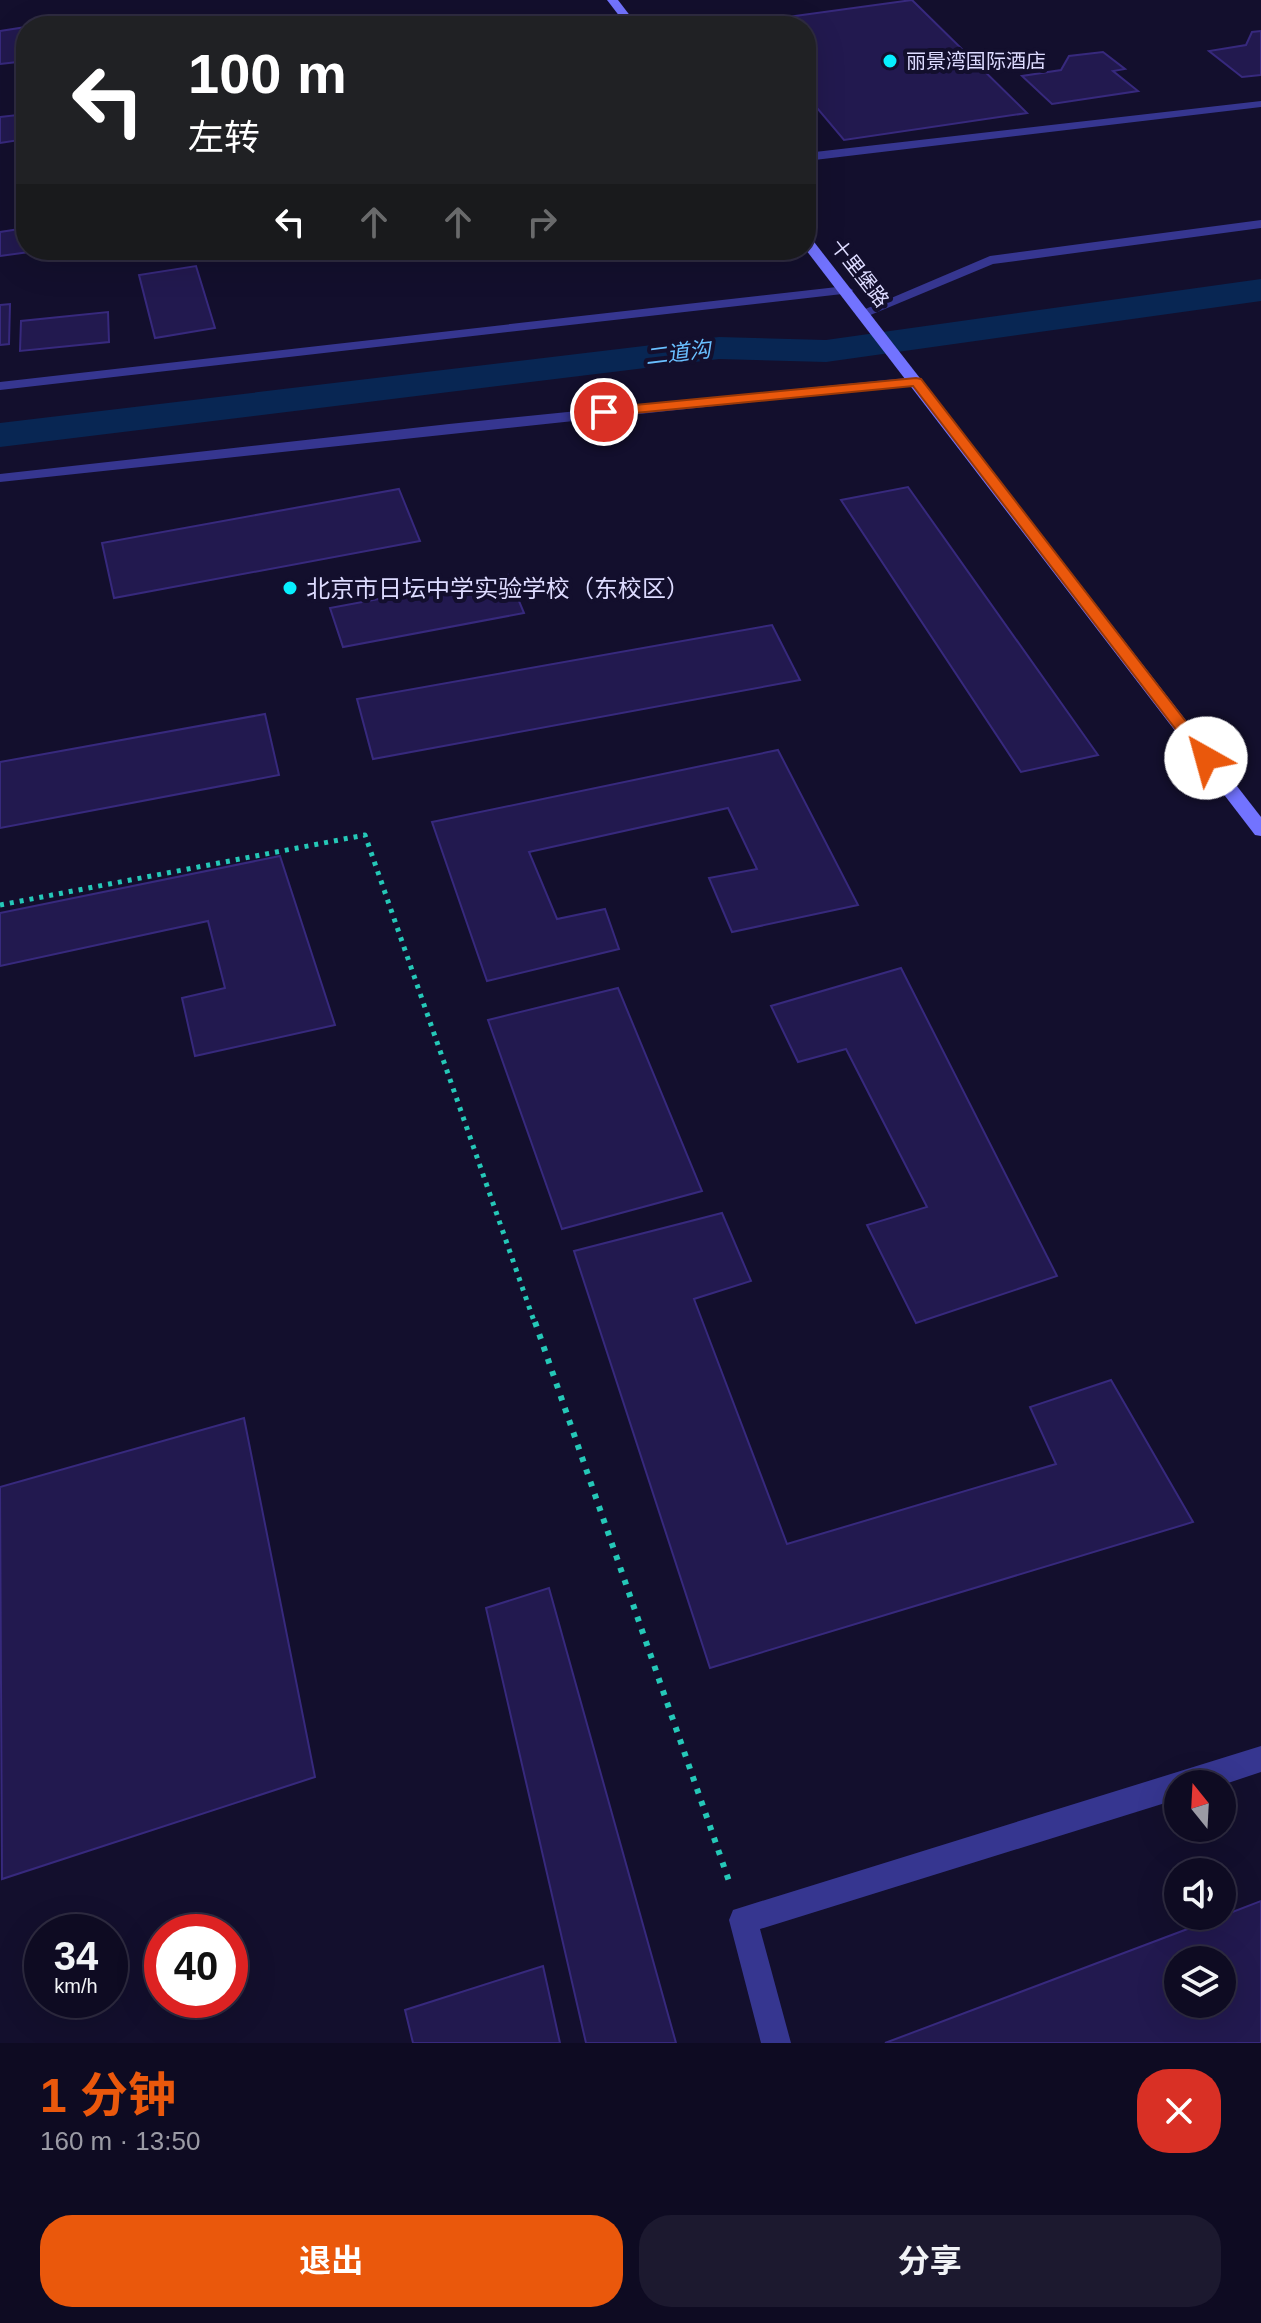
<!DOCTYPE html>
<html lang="zh">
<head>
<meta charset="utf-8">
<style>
  :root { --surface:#0e0b22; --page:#1c192f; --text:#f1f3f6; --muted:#9b9ba5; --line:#2e2b40; --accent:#ea580c }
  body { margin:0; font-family:Arial,"Noto Sans SC",sans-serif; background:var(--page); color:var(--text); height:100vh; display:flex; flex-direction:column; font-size:30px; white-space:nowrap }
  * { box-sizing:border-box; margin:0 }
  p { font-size:26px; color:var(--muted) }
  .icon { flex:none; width:44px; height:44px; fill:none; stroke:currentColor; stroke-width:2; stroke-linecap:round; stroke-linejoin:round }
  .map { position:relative; height:2043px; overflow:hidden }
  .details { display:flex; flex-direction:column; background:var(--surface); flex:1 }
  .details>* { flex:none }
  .guide { position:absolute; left:16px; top:16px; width:800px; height:244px; border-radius:32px; box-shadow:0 8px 32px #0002,0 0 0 2px var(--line); background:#202124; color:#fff; overflow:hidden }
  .needle { width:52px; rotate:342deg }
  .tools { position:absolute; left:1164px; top:1770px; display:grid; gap:16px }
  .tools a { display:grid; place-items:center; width:72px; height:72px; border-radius:50%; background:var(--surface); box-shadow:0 8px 32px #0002,0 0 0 2px var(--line); font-size:40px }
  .speed { position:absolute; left:24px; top:1914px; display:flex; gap:16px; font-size:40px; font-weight:700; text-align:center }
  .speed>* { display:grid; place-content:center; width:104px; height:104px; border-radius:50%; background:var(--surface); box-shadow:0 8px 32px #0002,0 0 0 2px var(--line); line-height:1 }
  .speed small { font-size:20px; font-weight:400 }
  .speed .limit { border:12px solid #d22; background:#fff; color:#111 }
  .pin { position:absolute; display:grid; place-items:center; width:68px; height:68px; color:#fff; margin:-34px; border:4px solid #fff; border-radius:50%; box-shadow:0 2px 8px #0007 }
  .me { position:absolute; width:88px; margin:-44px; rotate:322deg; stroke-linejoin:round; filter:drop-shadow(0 0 6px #0008) }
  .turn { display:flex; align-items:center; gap:28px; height:168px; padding:0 40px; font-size:36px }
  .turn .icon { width:104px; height:104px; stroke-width:2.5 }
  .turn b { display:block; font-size:56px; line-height:68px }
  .lanes { display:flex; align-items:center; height:76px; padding:0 40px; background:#0003; justify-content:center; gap:40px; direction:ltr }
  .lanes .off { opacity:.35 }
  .round { display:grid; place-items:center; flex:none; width:84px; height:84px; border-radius:32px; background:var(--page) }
  .head { display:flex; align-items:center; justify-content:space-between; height:136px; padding:0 40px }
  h1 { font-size:48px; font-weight:700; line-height:60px; color:var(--accent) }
  .cta { display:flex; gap:16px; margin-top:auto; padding:16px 40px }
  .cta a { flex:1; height:92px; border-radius:32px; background:var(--accent); color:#fff; font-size:32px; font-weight:700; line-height:92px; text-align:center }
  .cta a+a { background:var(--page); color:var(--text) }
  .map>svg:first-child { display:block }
</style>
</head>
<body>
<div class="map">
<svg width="1261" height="2043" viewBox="0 0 1261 2043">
  <rect width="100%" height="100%" fill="#130f2d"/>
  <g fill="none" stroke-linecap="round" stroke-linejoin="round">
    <path fill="#082653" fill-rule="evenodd" d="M1261,279V301L826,362L719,359L0,447V423L719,337L826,340Z"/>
  </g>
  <g fill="#22194f" stroke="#37297d" stroke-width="2" fill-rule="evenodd">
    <path d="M912,0L1027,113L844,140L806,95V26H747L744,23Z"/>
    <path d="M26,27V61L0,64V31Z"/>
    <path d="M1261,31V75L1242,77L1209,51L1246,45L1252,32Z"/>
    <path d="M1103,52L1125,69L1113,71L1138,91L1052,104L1022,76L1061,70L1069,56Z"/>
    <path d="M26,114V139L0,143V117Z"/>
    <path d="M26,228V250H44L0,256V232Z"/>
    <path d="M196,266L215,328L155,338L139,275Z"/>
    <path d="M10,304L9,344L0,345V305Z"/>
    <path d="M108,312L109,342L20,351L21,321Z"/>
    <path d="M908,487L1098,755L1021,772L841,500Z"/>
    <path d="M399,489L420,541L114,598L102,543Z"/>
    <path d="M508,575L524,613L343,647L330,608Z"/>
    <path d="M772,625L800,680L373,759L357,699Z"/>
    <path d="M265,714L279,775L0,828V762Z"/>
    <path d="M778,750L858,905L732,932L709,878L757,869L728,808L529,852L557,919L605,909L619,949L487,981L432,822Z"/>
    <path d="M280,856L335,1025L195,1056L182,998L225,988L208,921L0,966V913Z"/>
    <path d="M901,968L1057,1276L916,1323L867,1225L927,1207L846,1049L798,1062L771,1006Z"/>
    <path d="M618,988L702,1191L562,1229L488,1020Z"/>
    <path d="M722,1213L751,1281L694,1299L787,1544L1056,1464L1030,1407L1111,1380L1193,1522L710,1668L574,1251Z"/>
    <path d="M244,1418L315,1777L2,1879L0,1487Z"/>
    <path d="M549,1588L676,2043H586L486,1608Z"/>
    <path d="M1261,1901V2043H885L1222,1916ZM1178,1960H1222V2004H1178Z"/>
    <path d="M543,1966L560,2043H413L405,2010Z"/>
  </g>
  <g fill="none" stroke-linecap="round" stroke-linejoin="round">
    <path stroke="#25c8b8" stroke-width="5" stroke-dasharray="4 6" stroke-linecap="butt" d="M0,905L365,835L535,1324"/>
    <path stroke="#25c8b8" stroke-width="6" stroke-dasharray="5 8" stroke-linecap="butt" d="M535,1322L730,1884"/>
    <g fill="#363690" fill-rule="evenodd">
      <path d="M1261,101V107L806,161V153Z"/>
      <path d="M1261,220V228L993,264L868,316L856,313L990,256Z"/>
    </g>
    <g fill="#363690" fill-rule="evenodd">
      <path d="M846,286L853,290L851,293L0,390V382Z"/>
      <path d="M916,377L923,381L921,384L0,482V474L449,424Z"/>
      <path d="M1261,1746V1772L1222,1785L1178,1784V1799L760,1929L791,2043H761L729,1920L733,1910Z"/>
    </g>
    <g fill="#7273ff" fill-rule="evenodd">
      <path d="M607,0H618L638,26H627Z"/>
      <path d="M806,237L811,238L1261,817V836L1255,835L806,250Z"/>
    </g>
  </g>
  <path fill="#ea580c" stroke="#983908" stroke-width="2" d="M916,378L921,379L1211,754V761H1200L913,386L604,416L598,412L604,408Z"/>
  <g fill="#07efff" stroke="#130f2d" stroke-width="3">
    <circle cx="890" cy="61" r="8"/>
    <circle cx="290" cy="588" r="8"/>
  </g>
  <g text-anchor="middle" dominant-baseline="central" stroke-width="8" stroke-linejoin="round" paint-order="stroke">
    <g font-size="20" fill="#dddbff" stroke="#130f2d" text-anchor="start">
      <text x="906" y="61">丽景湾国际酒店</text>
    </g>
    <g font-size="20" fill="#dddbff" stroke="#130f2d">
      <text transform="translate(860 273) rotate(52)">十里堡路</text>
    </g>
    <g font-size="22" font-style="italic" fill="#69bfff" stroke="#130f2d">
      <text transform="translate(678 353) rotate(-7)">二道沟</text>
    </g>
    <g font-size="24" fill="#dddbff" stroke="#130f2d" text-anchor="start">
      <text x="306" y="588">北京市日坛中学实验学校（东校区）</text>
    </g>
  </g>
</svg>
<div class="tools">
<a><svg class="needle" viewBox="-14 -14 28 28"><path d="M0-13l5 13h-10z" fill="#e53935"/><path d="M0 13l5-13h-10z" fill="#9b9ba5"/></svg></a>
<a><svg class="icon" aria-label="sound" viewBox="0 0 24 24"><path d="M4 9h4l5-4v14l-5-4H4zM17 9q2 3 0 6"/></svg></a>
<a><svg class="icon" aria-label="layers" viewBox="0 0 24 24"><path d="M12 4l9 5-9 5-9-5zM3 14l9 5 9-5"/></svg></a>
</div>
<div class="speed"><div>34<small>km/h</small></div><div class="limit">40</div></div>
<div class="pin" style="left:604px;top:412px;background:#d93025"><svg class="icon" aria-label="arrive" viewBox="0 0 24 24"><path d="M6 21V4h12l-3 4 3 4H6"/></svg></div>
<svg class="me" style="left:1206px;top:758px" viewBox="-20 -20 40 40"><circle r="19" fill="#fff"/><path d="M0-13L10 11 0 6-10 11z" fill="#ea580c"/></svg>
<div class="guide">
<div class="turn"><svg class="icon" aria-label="left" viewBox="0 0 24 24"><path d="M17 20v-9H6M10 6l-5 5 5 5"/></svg><div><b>100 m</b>左转</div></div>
<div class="lanes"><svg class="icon" aria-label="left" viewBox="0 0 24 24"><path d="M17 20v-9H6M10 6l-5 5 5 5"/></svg><svg class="icon off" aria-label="ahead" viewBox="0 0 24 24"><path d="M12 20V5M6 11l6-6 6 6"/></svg><svg class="icon off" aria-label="ahead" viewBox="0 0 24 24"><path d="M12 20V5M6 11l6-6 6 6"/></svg><svg class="icon off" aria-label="right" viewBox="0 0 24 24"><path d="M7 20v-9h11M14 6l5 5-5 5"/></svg></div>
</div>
</div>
<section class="details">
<div class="head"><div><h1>1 分钟</h1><p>160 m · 13:50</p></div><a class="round" style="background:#d93025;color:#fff"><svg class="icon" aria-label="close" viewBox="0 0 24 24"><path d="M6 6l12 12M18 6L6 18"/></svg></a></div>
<div class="cta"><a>退出</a><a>分享</a></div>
</section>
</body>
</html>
